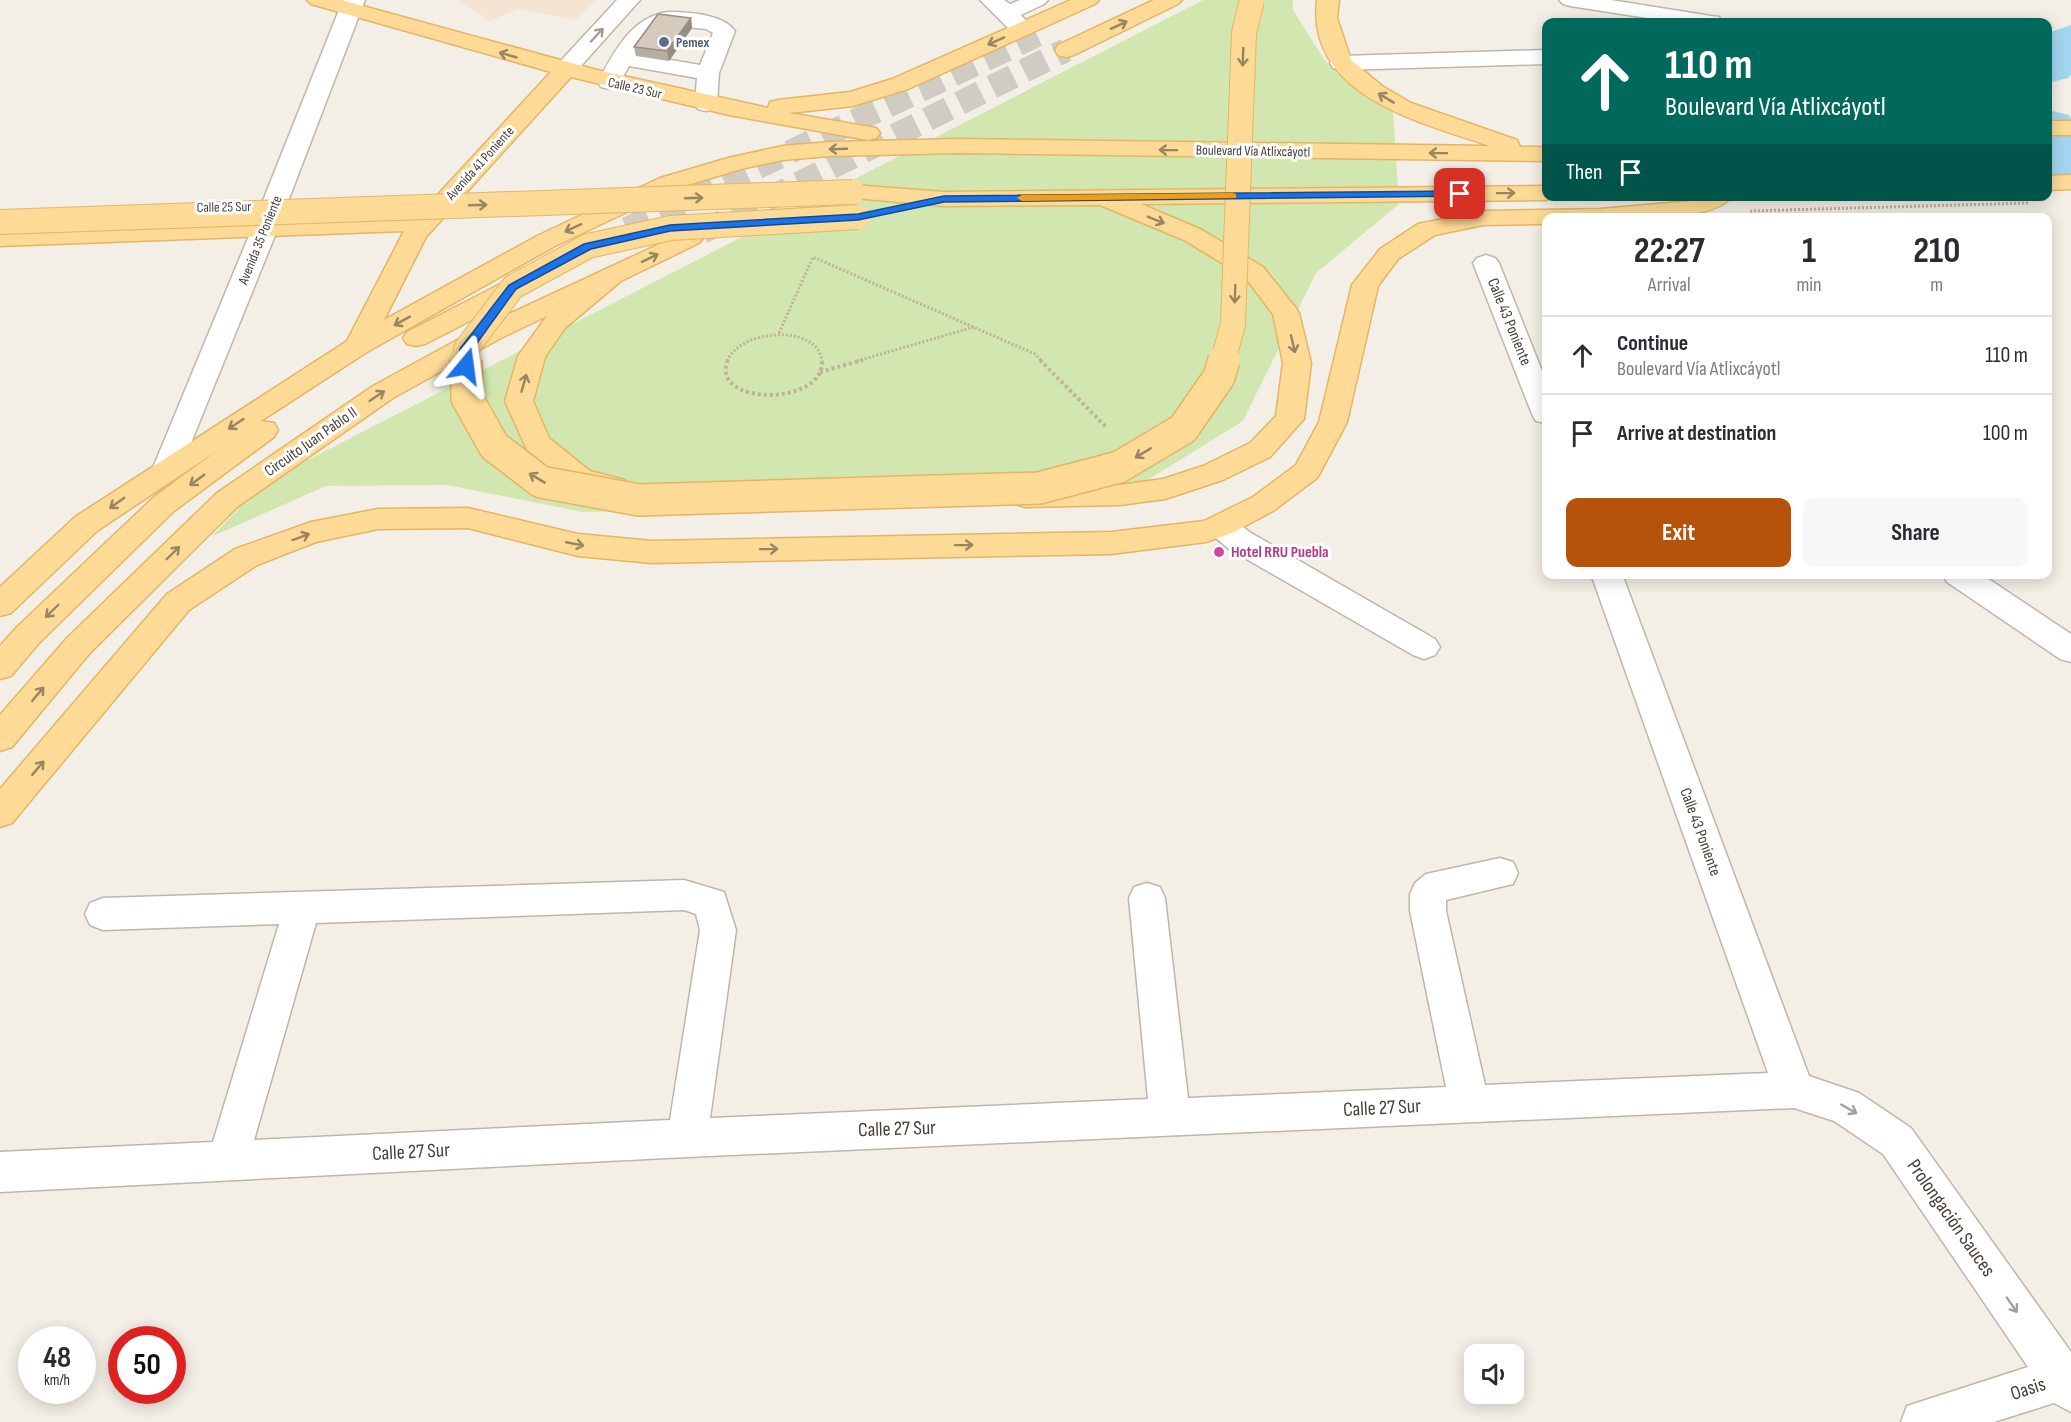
<!DOCTYPE html>
<html lang="en">
<head>
<meta charset="utf-8">
<style>
  :root { --surface:#fff; --page:#f7f7f7; --text:#2b2b33; --muted:#7c7c81; --line:#e1e1e2; --accent:#b45309 }
  body { margin:0; font-family:"Sofia Sans Condensed",sans-serif; background:var(--page); color:var(--text); height:100vh; display:flex; flex-direction:column; font-size:22px; white-space:nowrap }
  * { box-sizing:border-box; margin:0 }
  p { font-size:20px; color:var(--muted) }
  .icon { flex:none; width:33px; height:33px; fill:none; stroke:currentColor; stroke-width:2; stroke-linecap:round; stroke-linejoin:round }
  .map { position:relative; flex:1; overflow:hidden }
  .panel { position:absolute; left:1542px; top:213px; width:510px; height:366px; display:flex; flex-direction:column; background:var(--surface); border-radius:12px; box-shadow:0 3px 15px #0003 }
  .panel>* { flex:none }
  .top-card { position:absolute; left:1542px; top:18px; width:510px; height:183px; border-radius:12px; box-shadow:0 3px 15px #0003; background:#00695c; color:#fff; overflow:hidden }
  .fabs { position:absolute; left:1464px; top:1344px; display:grid; gap:12px }
  .fabs a { display:grid; place-items:center; width:60px; height:60px; border-radius:12px; background:var(--surface); box-shadow:0 3px 15px #0003; font-size:30px }
  .speed { position:absolute; left:18px; top:1326px; display:flex; gap:12px; font-size:30px; font-weight:700; text-align:center }
  .speed>* { display:grid; place-content:center; width:78px; height:78px; border-radius:50%; background:var(--surface); box-shadow:0 3px 15px #0003; line-height:1 }
  .speed small { font-size:15px; font-weight:400 }
  .speed .limit { border:9px solid #d22; background:#fff; color:#111 }
  .pin { position:absolute; display:grid; place-items:center; width:51px; height:51px; color:#fff; margin:-26px; border-radius:12px; box-shadow:0 3px 9px #0006 }
  .me { position:absolute; width:66px; margin:-33px; rotate:16deg; stroke-linejoin:round; filter:drop-shadow(0 0 4px #0008) }
  .turn { display:flex; align-items:center; gap:21px; height:126px; padding:0 24px; font-size:27px }
  .turn .icon { width:78px; height:78px; stroke-width:2.5 }
  .turn b { display:block; font-size:42px; line-height:51px }
  .then { display:flex; align-items:center; height:57px; padding:0 24px; background:#0003; gap:12px; font-size:22px }
  .eta { display:flex; justify-content:space-evenly; align-items:center; height:102px; text-align:center }
  .eta b { font-size:36px; font-weight:700; line-height:42px }
  .button { display:flex; gap:12px; margin-top:auto; padding:12px 24px }
  .button a { flex:1; height:69px; border-radius:12px; background:var(--accent); color:#fff; font-size:24px; font-weight:700; line-height:69px; text-align:center }
  .button a+a { background:var(--page); color:var(--text) }
  ul { padding:0; list-style:none }
  li { display:flex; align-items:center; gap:18px; height:78px; padding:0 24px; border-top:2px solid var(--line) }
  li div { flex:1 }
  li b { display:block; font-size:22px }
  li em { font-style:normal }
  .map>svg:first-child { display:block }
</style>
</head>
<body>
<div class="map">
<svg width="2071" height="1422" viewBox="0 0 2071 1422">
  <rect width="100%" height="100%" fill="#f3efe7"/>
  <path fill="#f5e4d2" d="M457,0H596L576,20L518,9L490,21Z"/>
  <path fill="#d2e7b0" d="M1203,0H1293V10L1326,62L1393,109L1399,204L1316,273L1243,421L1114,501L583,512L447,485L326,486L211,537L263,483Z"/>
  <g fill="none" stroke-linecap="round" stroke-linejoin="round">
    <g fill="#a3d5f0" fill-rule="evenodd">
      <path d="M2071,25V74L2068,78L2048,83V33Z"/>
      <path d="M2048,110L2069,115L2071,119V181L2050,176L2048,173Z"/>
    </g>
    <g stroke="#d0ccc4" stroke-width="24" stroke-dasharray="24 12" stroke-linecap="butt">
      <path d="M627,229L1037,35"/>
      <path d="M702,232L1066,50"/>
    </g>
    <g stroke="#bfb6a9" stroke-width="3">
      <g id="minor">
        <path d="M343,0H365L274,238L180,470L176,477L166,480L156,477L152,470L248,238Z"/>
        <path d="M617,0H640L572,76L564,78L556,76L553,71L556,66Z"/>
        <path d="M980,0H1004L1010,4L1020,0H1048L1044,4L1021,15L1033,29L1030,34L1022,35L1014,34Z"/>
        <path d="M1559,0H1611L1711,16L1719,17L1722,22H1673L1570,6L1563,4Z"/>
        <path d="M668,12C688,12 723,14 735,31L719,73L717,104L714,109L706,111L698,109L695,104L697,78L629,66L617,87L609,89L601,87L598,82C614,52 631,17 668,12ZM668,25L706,29L713,33L700,65L636,54L654,32Z"/>
        <path d="M1546,50V64L1341,70L1333,68L1330,63L1333,58L1341,56Z"/>
        <path d="M1486,255L1495,258L1499,263L1546,381V423L1536,421L1532,414L1473,263L1477,258Z"/>
        <path d="M1221,515L1232,519L1251,533L1435,639L1440,647L1435,655L1424,659L1413,655L1229,549L1210,533L1206,526L1210,519Z"/>
        <path d="M1591,574H1622L1809,1076L1859,1093L1911,1128L2071,1352V1412L2054,1403L1994,1422H1901L1907,1406L2028,1367L1883,1154L1834,1121L1794,1108L687,1157L0,1192V1152L213,1142L279,924L103,930L90,925L85,914L90,903L103,898L684,880L724,892L736,930L710,1118L1148,1099L1129,898L1134,887L1147,883L1160,887L1165,898L1188,1098L1446,1087L1410,911V894L1415,883L1426,874L1500,858L1513,862L1518,873L1513,884L1446,900V911L1485,1085L1768,1073ZM684,910L696,914L700,930L670,1120L254,1140L316,923Z"/>
        <path d="M1943,574H1981L2071,634V662L2060,659L1947,582Z"/>
      </g>
    </g>
    <g stroke="#e3b665" stroke-width="3">
      <g id="major">
        <path d="M307,0H341L597,70L768,108L770,102L778,100L850,92L892,79L1071,0H1099L1095,4L908,89L853,106L789,113L876,128L880,133L876,138L868,140L729,115L571,77L426,237L384,320L537,236L660,178L728,158L783,146L830,142L959,139L1490,146C1420,122 1306,96 1317,0H1339L1337,18L1351,60L1382,86L1411,103L1517,140L1520,147H1546V161L959,153L830,156L783,160L741,169L678,188L555,246L367,352L261,421L274,423L278,430L274,437L174,511L39,643L11,676L0,679V646L17,627L154,497L218,450L97,531L11,613L0,616V587L75,517L347,341L404,231L0,246V230L418,216L551,72L311,4Z"/>
        <path d="M1154,0H1182L1178,4L1074,55L1066,57L1058,55L1055,50L1058,45Z"/>
        <rect x="2048" y="121" width="23" height="14"/>
        <path d="M2071,175V189L2048,190V176Z"/>
        <path d="M853,185L944,192L1546,186V196H1556L1546,200L1141,204L1202,230L1263,267L1295,307L1299,313L1311,363L1304,419L1270,457L1223,480L1165,499L1120,505L1025,507L1015,504L1010,497L1015,490L1025,487L1120,485L1163,479L1203,466L1250,443L1276,416L1283,363L1273,314L1245,277L1184,240L1100,205L944,206L844,197L841,192L844,187Z"/>
        <path d="M1705,196H1732C1710,228 1585,218 1546,218V224L1483,225L1435,235L1398,259L1378,286L1347,422L1321,471L1317,478L1273,511L1232,533L1206,542L1111,554L652,563L578,556L468,528L378,529L316,542L257,565L189,610L12,823L0,827V789L167,594L235,549L311,522L378,509L468,508L578,534L652,541L1111,532L1204,521L1253,497L1296,465L1319,422L1352,285L1380,249L1418,224L1483,211L1600,209L1692,201Z"/>
        <path d="M690,230L699,233L703,238L699,243L621,281L565,328L545,357L533,401L549,438L590,471L625,480L630,487L625,494L615,497L570,485L527,450L505,401L518,356L547,316L501,338L393,398L237,507L89,654L12,747L0,751V715L67,638L217,493L373,386L483,326Z"/>
        <path d="M527,273L536,275L540,281L536,287L425,344L416,346L407,344L403,338L407,332L518,275Z"/>
      </g>
    </g>
    <g stroke="#c0b19b" stroke-width="3" stroke-dasharray="2 2" stroke-linecap="butt">
      <path d="M1750,211L2028,203"/>
      <path d="M779,333L813,257L1035,354L1042,361"/>
      <path d="M727,361C741,328 818,324 822,361"/>
      <path d="M857,361L974,327"/>
    </g>
    <g stroke="#c0b19b" stroke-width="4" stroke-dasharray="3 3" stroke-linecap="butt">
      <path d="M728,360C708,406 826,407 822,360"/>
      <path d="M1040,360L1106,427"/>
      <path d="M820,372L863,360"/>
    </g>
    <use href="#minor" fill="#fff" fill-rule="evenodd"/>
    <use href="#major" fill="#fdda96" fill-rule="evenodd"/>
    <g stroke="#e3b665" stroke-width="26" stroke-linecap="butt">
      <g id="major-bridge-far1">
        <path d="M0,222L853,192"/>
        <path d="M466,361V349L513,287L588,246L671,228L858,217"/>
        <path d="M1223,361L1233,324L1244,33L1252,0"/>
      </g>
    </g>
    <g stroke="#e3b665" stroke-width="34" stroke-linecap="butt">
      <path id="major-bridge" d="M466,360L467,398L494,446L541,482L639,500L1039,488L1119,467L1183,429L1219,377L1224,360"/>
    </g>
    <use href="#major-bridge-far1" stroke="#fdda96" stroke-width="24"/>
    <use href="#major-bridge" stroke="#fdda96" stroke-width="31"/>
  </g>
  <path fill="#b7aea2" d="M691,18L692,28L669,61L636,56L634,47Z"/>
  <path fill="#958d84" d="M691,18L692,28L669,61L667,51Z"/>
  <path fill="#d5cabc" stroke="#958d84" stroke-width="1.5" d="M658,14L691,18L667,51L634,47Z"/>
  <defs><path id="oneway-shaft" d="M-6 0H5M1.5-3L5.5 0L1.5 3" fill="none" stroke-width="1.6" stroke-linecap="round" stroke-linejoin="round" transform="scale(1.5)"/></defs>
  <g stroke="#988561">
    <use href="#oneway-shaft" transform="translate(1119 25) rotate(-25)"/>
    <use href="#oneway-shaft" transform="translate(996 41) rotate(156)"/>
    <use href="#oneway-shaft" transform="translate(508 55) rotate(-164)"/>
    <use href="#oneway-shaft" transform="translate(1243 57) rotate(92)"/>
    <use href="#oneway-shaft" transform="translate(1386 98) rotate(-149)"/>
    <use href="#oneway-shaft" transform="translate(838 149) rotate(178)"/>
    <use href="#oneway-shaft" transform="translate(1168 150) rotate(-179)"/>
    <use href="#oneway-shaft" transform="translate(1438 153) rotate(-179)"/>
    <use href="#oneway-shaft" transform="translate(1506 193) rotate(-1)"/>
    <use href="#oneway-shaft" transform="translate(694 198) rotate(-2)"/>
    <use href="#oneway-shaft" transform="translate(478 205) rotate(-2)"/>
    <use href="#oneway-shaft" transform="translate(1156 220) rotate(22)"/>
    <use href="#oneway-shaft" transform="translate(573 228) rotate(155)"/>
    <use href="#oneway-shaft" transform="translate(650 258) rotate(-26)"/>
    <use href="#oneway-shaft" transform="translate(1235 294) rotate(92)"/>
    <use href="#oneway-shaft" transform="translate(402 321) rotate(151)"/>
    <use href="#oneway-shaft" transform="translate(1293 344) rotate(77)"/>
    <use href="#oneway-shaft" transform="translate(524 383) rotate(-74)"/>
    <use href="#oneway-shaft" transform="translate(377 396) rotate(-34)"/>
    <use href="#oneway-shaft" transform="translate(236 424) rotate(147)"/>
    <use href="#oneway-shaft" transform="translate(1143 453) rotate(149)"/>
    <use href="#oneway-shaft" transform="translate(537 478) rotate(-149)"/>
    <use href="#oneway-shaft" transform="translate(197 480) rotate(144)"/>
    <use href="#oneway-shaft" transform="translate(117 503) rotate(145)"/>
    <use href="#oneway-shaft" transform="translate(301 537) rotate(-20)"/>
    <use href="#oneway-shaft" transform="translate(575 544) rotate(11)"/>
    <use href="#oneway-shaft" transform="translate(964 545) rotate(-1)"/>
    <use href="#oneway-shaft" transform="translate(769 549) rotate(-1)"/>
    <use href="#oneway-shaft" transform="translate(173 553) rotate(-44)"/>
    <use href="#oneway-shaft" transform="translate(52 611) rotate(136)"/>
    <use href="#oneway-shaft" transform="translate(38 694) rotate(-50)"/>
    <use href="#oneway-shaft" transform="translate(38 768) rotate(-50)"/>
  </g>
  <g stroke="#a29f9a">
    <use href="#oneway-shaft" transform="translate(597 35) rotate(-47)"/>
    <use href="#oneway-shaft" transform="translate(1849 1109) rotate(30)"/>
    <use href="#oneway-shaft" transform="translate(2012 1305) rotate(55)"/>
  </g>
  <path fill="#1a73e8" stroke="#114b97" stroke-width="1.5" d="M1460,191L1464,192V196L944,202L858,220L670,231L591,249L516,289L472,350L470,368H462L460,349L509,285L584,244L670,225L858,214L944,196Z"/>
  <path fill="#f59e0b" d="M1233,193L1236,194V198L1022,201L1017,198L1022,195Z"/>
  <circle fill="#5c6f8a" stroke="#fff" stroke-width="2" cx="664" cy="42" r="6"/>
  <circle fill="#d1479c" stroke="#fff" stroke-width="2" cx="1219" cy="552" r="6"/>
  <g text-anchor="middle" dominant-baseline="central" stroke-width="6" stroke-linejoin="round" paint-order="stroke">
    <g font-size="14" font-weight="bold" fill="#4e5e75" stroke="#fff" text-anchor="start">
      <text x="676" y="42">Pemex</text>
    </g>
    <g font-size="14" fill="#463f36" stroke="#fff">
      <text transform="translate(635 88) rotate(13)">Calle 23 Sur</text>
      <text transform="translate(1253 151) rotate(1)">Boulevard Vía Atlixcáyotl</text>
      <text transform="translate(480 163) rotate(-48)">Avenida 41 Poniente</text>
      <text transform="translate(224 207) rotate(-1)">Calle 25 Sur</text>
      <text transform="translate(260 240) rotate(-68)">Avenida 35 Poniente</text>
    </g>
    <g font-size="16" fill="#463f36" stroke="#fff">
      <text transform="translate(1509 322) rotate(68)">Calle 43 Poniente</text>
      <text transform="translate(311 442) rotate(-35)">Circuito Juan Pablo II</text>
      <text transform="translate(1700 832) rotate(70)">Calle 43 Poniente</text>
    </g>
    <g font-size="16" font-weight="bold" fill="#b23c85" stroke="#fff" text-anchor="start">
      <text x="1231" y="552">Hotel RRU Puebla</text>
    </g>
    <g font-size="20" fill="#463f36" stroke="#fff">
      <text transform="translate(1382 1108) rotate(-3)">Calle 27 Sur</text>
      <text transform="translate(897 1129) rotate(-2)">Calle 27 Sur</text>
      <text transform="translate(411 1152) rotate(-3)">Calle 27 Sur</text>
      <text transform="translate(1951 1218) rotate(55)">Prolongación Sauces</text>
      <text transform="translate(2028 1389) rotate(-18)">Oasis</text>
    </g>
  </g>
</svg>
<div class="fabs">
<a><svg class="icon" aria-label="sound" viewBox="0 0 24 24"><path d="M4 9h4l5-4v14l-5-4H4zM17 9q2 3 0 6"/></svg></a>
</div>
<div class="speed"><div>48<small>km/h</small></div><div class="limit">50</div></div>
<div class="pin" style="left:1460px;top:194px;background:#d93025"><svg class="icon" aria-label="arrive" viewBox="0 0 24 24"><path d="M6 21V4h12l-3 4 3 4H6"/></svg></div>
<svg class="me" style="left:466px;top:366px" viewBox="-20 -20 40 40"><path d="M0-17L14 15 0 8-14 15z" fill="#1a73e8" stroke="#fff" stroke-width="4"/></svg>
<div class="top-card">
<div class="turn"><svg class="icon" aria-label="ahead" viewBox="0 0 24 24"><path d="M12 20V5M6 11l6-6 6 6"/></svg><div><b>110 m</b>Boulevard Vía Atlixcáyotl</div></div>
<div class="then">Then<svg class="icon" aria-label="arrive" viewBox="0 0 24 24"><path d="M6 21V4h12l-3 4 3 4H6"/></svg></div>
</div>
<section class="panel">
<div class="eta">
<div><b>22:27</b><p>Arrival</p></div>
<div><b>1</b><p>min</p></div>
<div><b>210</b><p>m</p></div>
</div>
<ul>
<li><svg class="icon" aria-label="ahead" viewBox="0 0 24 24"><path d="M12 20V5M6 11l6-6 6 6"/></svg><div><b>Continue</b><p>Boulevard Vía Atlixcáyotl</p></div><em>110 m</em></li>
<li><svg class="icon" aria-label="arrive" viewBox="0 0 24 24"><path d="M6 21V4h12l-3 4 3 4H6"/></svg><div><b>Arrive at destination</b></div><em>100 m</em></li>
</ul>
<div class="button"><a>Exit</a><a>Share</a></div>
</section>
</div>
</body>
</html>
